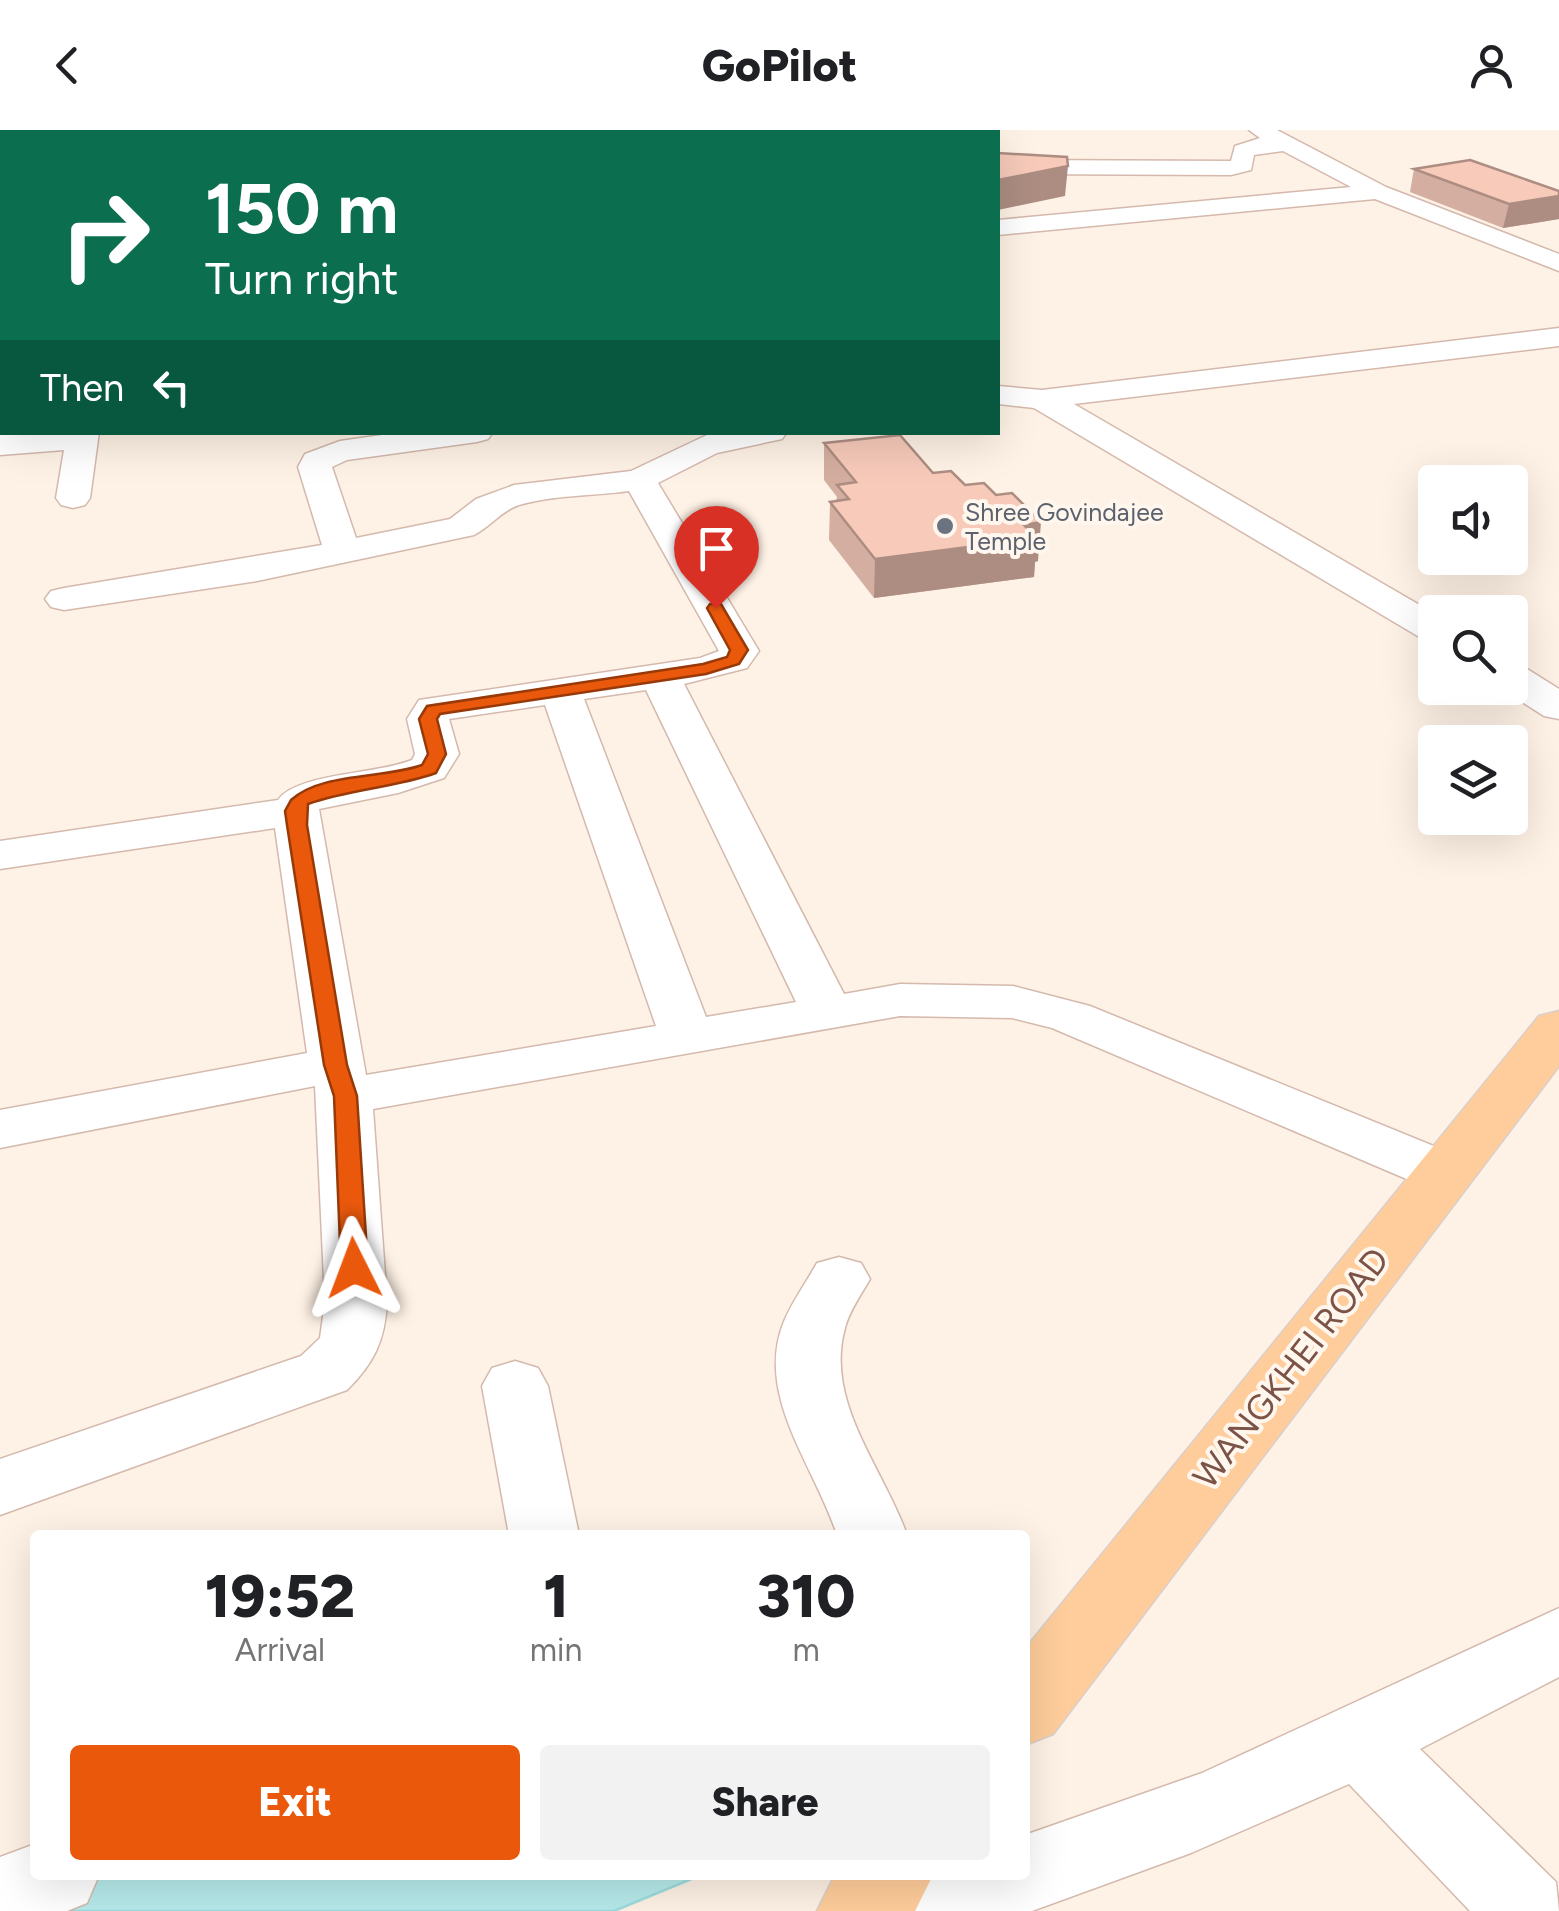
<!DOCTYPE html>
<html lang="en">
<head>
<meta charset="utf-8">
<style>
  :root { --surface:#fff; --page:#f2f2f2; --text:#202124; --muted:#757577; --accent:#ea580c }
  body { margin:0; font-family:Figtree,sans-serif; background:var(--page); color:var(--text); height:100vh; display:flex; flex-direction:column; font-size:38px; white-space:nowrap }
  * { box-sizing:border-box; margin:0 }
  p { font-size:32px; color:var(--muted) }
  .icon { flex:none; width:55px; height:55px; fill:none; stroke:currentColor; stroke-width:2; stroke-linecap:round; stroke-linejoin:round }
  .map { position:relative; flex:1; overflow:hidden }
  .panel { position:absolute; left:30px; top:1400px; width:1000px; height:350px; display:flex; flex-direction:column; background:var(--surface); border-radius:10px; box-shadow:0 10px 40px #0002 }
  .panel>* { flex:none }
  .banner { position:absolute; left:0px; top:0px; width:1000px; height:305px; box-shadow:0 10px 40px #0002; background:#0b6e4f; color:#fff; overflow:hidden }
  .buttons { position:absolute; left:1418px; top:335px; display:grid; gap:20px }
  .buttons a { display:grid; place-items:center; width:110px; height:110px; border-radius:10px; background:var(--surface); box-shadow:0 10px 40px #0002; font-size:50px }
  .pin { position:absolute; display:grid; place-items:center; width:85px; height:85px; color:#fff; margin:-102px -42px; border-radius:50% 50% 50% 0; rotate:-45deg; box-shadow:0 0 10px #0007 }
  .pin .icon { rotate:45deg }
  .me { position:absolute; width:110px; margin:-55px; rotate:357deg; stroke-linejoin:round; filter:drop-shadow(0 0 8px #0008) }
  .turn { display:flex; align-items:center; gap:35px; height:210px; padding:0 40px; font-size:45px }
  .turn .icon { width:130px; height:130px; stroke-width:2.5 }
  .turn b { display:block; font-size:70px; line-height:85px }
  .then { display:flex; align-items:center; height:95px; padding:0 40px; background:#0003; gap:20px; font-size:38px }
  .eta { display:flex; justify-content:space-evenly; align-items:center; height:170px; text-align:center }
  .eta b { font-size:60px; font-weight:800; line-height:70px }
  .action { display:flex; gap:20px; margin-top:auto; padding:20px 40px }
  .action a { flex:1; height:115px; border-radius:10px; background:var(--accent); color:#fff; font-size:40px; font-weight:800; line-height:115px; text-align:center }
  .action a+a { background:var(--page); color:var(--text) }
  header { display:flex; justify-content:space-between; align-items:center; height:130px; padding:0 40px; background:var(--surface); font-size:45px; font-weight:800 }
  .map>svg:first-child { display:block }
</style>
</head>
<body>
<header><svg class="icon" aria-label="back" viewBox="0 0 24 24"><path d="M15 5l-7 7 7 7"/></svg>GoPilot<svg class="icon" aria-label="person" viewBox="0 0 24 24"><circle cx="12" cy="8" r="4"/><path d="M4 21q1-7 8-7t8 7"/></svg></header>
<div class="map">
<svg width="1559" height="1781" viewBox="0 0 1559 1781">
  <rect width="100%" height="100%" fill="#fef1e5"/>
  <path fill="#b7eaeb" stroke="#9cdcde" stroke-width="2.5" d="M78,1745H701L614,1781H0V1772Z"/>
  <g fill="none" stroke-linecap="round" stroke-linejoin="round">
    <g stroke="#d4b9ac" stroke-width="3">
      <g id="minor">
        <path d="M598,0H663L597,2Z"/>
        <path d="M875,0H912L913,2H877Z"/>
        <path d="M1249,0H1277L1386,57L1559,124V141L1375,69L998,105V90L1351,57L1283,21L1254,25L1251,40L1231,45L998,44V30L1231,31L1235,16L1260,8Z"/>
        <rect x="0" y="49" width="2" height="14"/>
        <rect x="0" y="103" width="2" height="16"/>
        <path d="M1559,198V216L1074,274L1435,484V512L1421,508L1034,278L998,274V256L1042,260Z"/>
        <path d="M2,214V232L0,233V215Z"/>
        <path d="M38,302H99L90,368L85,375L73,378L61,375L56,368L64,320L0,325V305Z"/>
        <path d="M403,302H493L488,309L477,312L347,330L332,337L356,408L450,389L476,369L514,355L631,341L707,305L787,302L782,309L717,323L658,353L759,521L747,538L684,554L844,864L900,854L1013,856L1090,876L1463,1028L1472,1042L1463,1056L1443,1062L1423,1056L1052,898L1012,888L900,886L373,979L387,1172C385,1211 374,1233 347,1260L0,1385V1329L301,1226L320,1208L325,1172L315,956L0,1018V980L307,923L275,698L0,739V711L278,670C297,643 379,644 412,630L415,624L407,589L419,570L700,528L719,521L629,361C594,366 553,365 519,375C501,381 491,396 474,405L257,451L64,480L51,477L45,469L51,461L64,458L322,415L298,337L305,324L340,311ZM646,560L796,872L706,887L584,569ZM545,575L656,896L366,945L319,679L398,663L444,648L459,624L449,589Z"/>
        <path d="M1510,534L1524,537L1559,559V589L1544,586L1500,558H1510Z"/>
        <path d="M839,1127L861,1133L870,1149C861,1165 849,1181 845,1198C824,1272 884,1339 907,1405H837C816,1338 755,1267 783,1194C791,1173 806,1153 817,1133Z"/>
        <path d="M515,1231L538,1238L548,1256L579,1405H509L482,1256L492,1238Z"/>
        <path d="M1559,1478V1547L1420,1619L1556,1752L1559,1781H1470L1349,1654L1191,1723L1032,1781H861L874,1752L891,1745H1025V1705L1202,1643Z"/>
        <path d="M35,1714V1745H99L87,1773L67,1781H0V1727Z"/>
      </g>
    </g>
    <g stroke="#dacfcb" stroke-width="3">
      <g id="major">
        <path d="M1559,881V936L1053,1604L1025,1615V1519L1539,886Z"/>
        <path d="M835,1745H933L915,1781H817Z"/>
      </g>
    </g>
    <use href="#minor" fill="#fff" fill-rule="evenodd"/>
    <use href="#major" fill="#ffcd9b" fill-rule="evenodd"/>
  </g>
  <g fill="#d4aea0">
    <path d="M1414,39L1559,61V89L1503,98L1410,62Z"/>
    <path d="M824,313L933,343L1038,431L1035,432L1034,447L874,468L829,410L830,372L836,371L837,367L824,350Z"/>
  </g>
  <g fill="#ad8d82">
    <path d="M1068,36L1065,66L998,80V50Z"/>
    <path d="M1559,66V89L1503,98L1509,74Z"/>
    <path d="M1041,392L1038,431L1035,432L1034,447L874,468L875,429L1024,395Z"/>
  </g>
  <g fill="#f7caba" stroke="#ad8d82" stroke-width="2.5">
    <path d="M998,23L1067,27L1068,36L998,50Z"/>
    <path d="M1470,30L1559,61V66L1509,74L1414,39Z"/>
    <path d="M900,305L933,343L951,341L965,355L984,353L996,365L1012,363L1041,392L1024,395L1037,408L875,429L830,372L849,369L837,355L856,352L824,313Z"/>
  </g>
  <path fill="#ea580c" stroke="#983908" stroke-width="2.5" d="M710,474H721L748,520L739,534L706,544L440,584L437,589L446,624L436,643C394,658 350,659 308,674L307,695L347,935L357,966L368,1138L364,1144H345L341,1138L334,966L324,935L287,695L285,681L291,670C322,642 383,649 422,635L428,624L419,589L427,576L703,534L727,527L730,520L707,478Z"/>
  <circle fill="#6b7280" stroke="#fff6ed" stroke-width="4" cx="945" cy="396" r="10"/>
  <g text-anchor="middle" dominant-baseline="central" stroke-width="8" stroke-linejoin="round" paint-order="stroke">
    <g font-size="25" fill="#5b616d" stroke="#fff6ed" text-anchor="start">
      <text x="965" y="382">Shree Govindajee<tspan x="965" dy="29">Temple</tspan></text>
    </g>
    <g font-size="35" fill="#7b5347" stroke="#fff6ed">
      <text transform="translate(1291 1238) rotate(-52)">WANGKHEI ROAD</text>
    </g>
  </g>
</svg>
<div class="buttons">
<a><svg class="icon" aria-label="sound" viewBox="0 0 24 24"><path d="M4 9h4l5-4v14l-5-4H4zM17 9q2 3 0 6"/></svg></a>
<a><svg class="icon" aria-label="search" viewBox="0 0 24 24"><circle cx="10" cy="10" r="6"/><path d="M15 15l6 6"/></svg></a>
<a><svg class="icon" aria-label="layers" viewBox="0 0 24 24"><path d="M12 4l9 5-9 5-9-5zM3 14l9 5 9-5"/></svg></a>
</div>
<div class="pin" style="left:716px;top:478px;background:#d93025"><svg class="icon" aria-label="arrive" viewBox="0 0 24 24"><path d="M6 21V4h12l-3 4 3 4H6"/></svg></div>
<svg class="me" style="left:354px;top:1138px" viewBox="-20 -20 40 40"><path d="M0-17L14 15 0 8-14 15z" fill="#ea580c" stroke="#fff" stroke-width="4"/></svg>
<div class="banner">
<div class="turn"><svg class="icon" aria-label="right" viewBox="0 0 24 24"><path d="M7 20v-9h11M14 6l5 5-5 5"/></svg><div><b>150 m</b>Turn right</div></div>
<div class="then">Then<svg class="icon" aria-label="left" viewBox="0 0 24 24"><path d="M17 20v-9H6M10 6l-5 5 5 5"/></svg></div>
</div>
<section class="panel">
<div class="eta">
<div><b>19:52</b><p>Arrival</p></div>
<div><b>1</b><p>min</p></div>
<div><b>310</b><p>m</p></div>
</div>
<div class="action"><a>Exit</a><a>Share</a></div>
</section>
</div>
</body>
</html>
